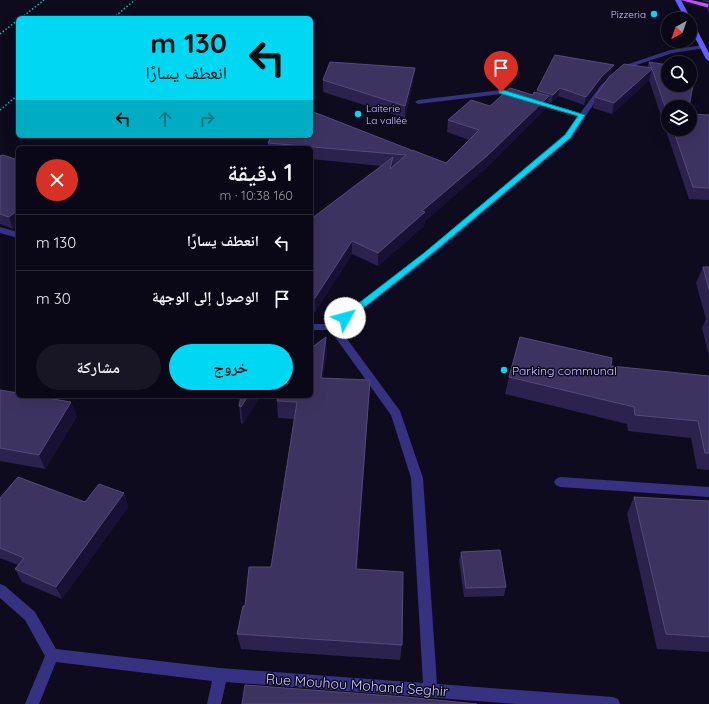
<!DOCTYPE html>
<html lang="ar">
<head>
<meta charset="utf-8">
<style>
  :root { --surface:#0a0817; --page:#181624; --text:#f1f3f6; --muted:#999aa1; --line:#2a2936; --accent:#00d8f3 }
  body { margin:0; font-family:Quicksand,"Noto Naskh Arabic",sans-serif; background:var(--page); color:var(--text); direction:rtl; height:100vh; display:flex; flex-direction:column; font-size:15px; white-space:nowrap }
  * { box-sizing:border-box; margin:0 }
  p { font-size:13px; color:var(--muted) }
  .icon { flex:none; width:22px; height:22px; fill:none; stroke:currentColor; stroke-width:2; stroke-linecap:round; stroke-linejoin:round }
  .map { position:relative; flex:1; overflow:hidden; direction:ltr }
  .panel { position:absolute; left:16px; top:146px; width:297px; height:252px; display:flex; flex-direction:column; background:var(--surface); border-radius:6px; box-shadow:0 4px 16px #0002,0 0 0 1px var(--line); direction:rtl }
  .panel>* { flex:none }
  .banner { position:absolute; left:16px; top:16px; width:297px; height:122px; border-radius:6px; box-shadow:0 4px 16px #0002,0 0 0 1px var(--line); direction:rtl; background:#00d8f3; color:#111; overflow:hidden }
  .needle { width:26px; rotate:220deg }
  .controls { position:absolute; left:661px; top:12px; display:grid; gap:8px }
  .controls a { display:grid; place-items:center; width:36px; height:36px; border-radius:50%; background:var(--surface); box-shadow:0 4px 16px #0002,0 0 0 1px var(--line); font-size:20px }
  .pin { position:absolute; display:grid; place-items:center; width:34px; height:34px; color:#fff; margin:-41px -17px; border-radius:50% 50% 50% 0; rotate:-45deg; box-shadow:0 0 4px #0007 }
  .pin .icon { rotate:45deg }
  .me { position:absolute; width:44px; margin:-22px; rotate:52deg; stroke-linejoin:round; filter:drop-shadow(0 0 3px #0008) }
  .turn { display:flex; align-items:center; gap:14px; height:84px; padding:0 20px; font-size:18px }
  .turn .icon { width:52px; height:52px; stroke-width:2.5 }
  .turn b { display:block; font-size:28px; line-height:34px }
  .lanes { display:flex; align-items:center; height:38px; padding:0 20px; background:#0003; justify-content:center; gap:20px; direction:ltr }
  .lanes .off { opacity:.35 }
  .round { display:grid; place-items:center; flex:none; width:42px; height:42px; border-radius:21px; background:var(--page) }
  .overview { display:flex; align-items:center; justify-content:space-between; height:68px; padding:0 20px }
  h1 { font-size:24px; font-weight:600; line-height:30px }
  .primary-button { display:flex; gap:8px; margin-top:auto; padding:8px 20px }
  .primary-button a { flex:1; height:46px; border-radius:24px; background:var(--accent); color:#111; font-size:16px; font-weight:600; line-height:46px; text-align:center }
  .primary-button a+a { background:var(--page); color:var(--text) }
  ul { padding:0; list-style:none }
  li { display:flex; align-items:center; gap:12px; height:56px; padding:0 20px; border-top:1px solid var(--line) }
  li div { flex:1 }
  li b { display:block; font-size:15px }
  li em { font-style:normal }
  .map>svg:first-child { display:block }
</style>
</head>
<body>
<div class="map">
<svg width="709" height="704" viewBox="0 0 709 704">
  <rect width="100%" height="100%" fill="#0e0b1f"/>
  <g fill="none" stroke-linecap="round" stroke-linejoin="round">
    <g stroke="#25b7af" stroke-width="1.5" stroke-dasharray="1.5 2" stroke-linecap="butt">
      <path d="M21,18L44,0"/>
      <path d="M113,18L135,0"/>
      <path d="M0,34L18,20"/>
      <path d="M0,110L18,95"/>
    </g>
    <g fill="#363281" fill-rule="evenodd">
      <path d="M501,90L521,97L518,99L501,94L418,104L415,102L418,100Z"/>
      <path d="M535,100L583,114L585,115L581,117L533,103V101Z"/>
      <path d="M560,477L709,487V497L560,487L556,485L554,482L556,479Z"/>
    </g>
    <g fill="#363281" fill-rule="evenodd">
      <path d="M703,45L706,47L705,48L673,53L630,67L617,76L605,87L571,138L430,257L339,328L400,411L423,478L437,684L613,697L618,699L620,704H517L226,682L221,704H207L212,681L56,662L39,704H25L45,656L25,620L0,598V584L5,586L35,612L56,649L220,668L423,683L411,478L391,415L330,330H311V324H331L424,253L565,134L601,85L613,74L626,65L670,50Z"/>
      <path d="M0,227L18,232V238L0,233Z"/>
    </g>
    <path fill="#655fff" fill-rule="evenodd" d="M675,0H681L691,19L690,20L693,22L709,53V61L706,59L690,28V19H685Z"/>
    <path fill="#bf4fff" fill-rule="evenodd" d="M681,0H691L709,4V8Z"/>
  </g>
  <g fill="#2b224e">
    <path d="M703,0H709V13L707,9L709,3L703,1Z"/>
    <path d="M649,62L668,107V129H690L709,115V200L689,199L649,80L612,114L593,108L595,97L647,68Z"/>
    <path d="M415,68L414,80L405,118L323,92V80Z"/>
    <path d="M612,73L600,84L584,105L558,96L551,103L547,102L546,108L486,168L425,221L424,226L378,266L352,254L315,312L311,310V219L381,166L311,159V148H268V143L411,151L446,163L469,140L447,132L448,120L490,106L533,95L536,93L537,90Z"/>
    <path d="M0,156L18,160V226L13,229L0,224Z"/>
    <path d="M703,267H709V357L702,328L706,319L696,283Z"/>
    <path d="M327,353L323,378L370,380L369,397L357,569L402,645L400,660L241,649L237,634L245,606L271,567L294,419L278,418L277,401Z"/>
    <path d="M611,366L709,376V470L697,469L691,438L628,431L627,424L505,394L509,377Z"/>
    <path d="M0,390L77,416L45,469L0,461Z"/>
    <path d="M241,396L243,424L241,423L239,406Z"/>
    <path d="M124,493L128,507L62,599L22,582L15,569L18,565L0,558V498L85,502Z"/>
    <path d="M634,497L709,501V652L657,649L627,514Z"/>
    <path d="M461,552L506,587L504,596L464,597L459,560Z"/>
  </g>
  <g fill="#181133">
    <path d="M614,65L612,73L600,84L584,105L586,97L602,76Z"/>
    <path d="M415,68L414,80L405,118V106Z"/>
    <path d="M652,69L649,80L612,114L614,103Z"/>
    <path d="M560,88L558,96L551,103L553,95Z"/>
    <path d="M549,96L546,108L486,168L425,221L424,226L378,266V253L422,211Z"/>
    <path d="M393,157L392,170L390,169Z"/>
    <path d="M18,210V226L13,229L9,217Z"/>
    <path d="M352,241V254L315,312V298Z"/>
    <path d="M326,337L327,353L321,395V378Z"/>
    <path d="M370,380L369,397L356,585V569Z"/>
    <path d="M248,396H261L243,424L241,407Z"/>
    <path d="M71,402L77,416L45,469L39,455Z"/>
    <path d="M124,493L128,507L62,599L56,587Z"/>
  </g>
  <g fill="#3d3361" stroke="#544b7a">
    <path d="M555,55L614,65L602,76L586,97L560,88L553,95L537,90Z"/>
    <path d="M330,62L415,68L405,106L323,80Z"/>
    <path d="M649,62L668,65V85H690V68L696,69L689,107H668V115L652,69L614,103L595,97L609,77L624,64L652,68Z"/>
    <path d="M510,88L533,95L534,92L549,96L488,155L422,211L425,212L378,253L352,241L315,298L311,297V219L393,157L390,169L406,155L268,143L271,136H311V111L411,150V151L412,150L446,163L479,130L448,120L471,100L490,106Z"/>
    <path d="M690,114L709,115V188L693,187L673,129H690Z"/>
    <path d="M3,155L18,160V210L9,217L0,214V156Z"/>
    <path d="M703,267H709V290Z"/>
    <path d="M326,337L321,378L370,380L356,569L403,572L402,645L237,634L243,606H245L249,567H271L297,402L277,401L278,396H311V348Z"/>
    <path d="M520,337L612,358L611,366L709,376V453H705L698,421L635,415L634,407L509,377Z"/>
    <path d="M0,390L18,393V396H35L71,402L39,455L0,448Z"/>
    <path d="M241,396H248L241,407L239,406Z"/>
    <path d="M18,477L85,502L99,484L124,493L56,587L15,569L24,558L0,548V498Z"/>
    <path d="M634,497L709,501V637L666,634Z"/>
    <path d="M500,550L506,587L466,588L461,552Z"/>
    <path d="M245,685L406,697L477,704H242Z"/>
  </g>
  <path fill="#00d8f3" stroke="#008c9e" d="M499,90H503L585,115L570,138L429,256L348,320H342L340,318L342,316L424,253L565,135L578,116L499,93Z"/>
  <g fill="#00d8f3" stroke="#0e0b1f" stroke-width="1.5">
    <circle cx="654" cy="14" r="4"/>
    <circle cx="358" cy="114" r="4"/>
    <circle cx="504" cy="370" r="4"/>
  </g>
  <g text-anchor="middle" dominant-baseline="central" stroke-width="3" stroke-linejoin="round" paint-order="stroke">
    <g font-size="10" fill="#cfc8ff" stroke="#0e0b1f" text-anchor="end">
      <text x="646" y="14">Pizzeria</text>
      <text x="366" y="108" text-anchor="start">Laiterie<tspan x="366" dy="12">La vallée</tspan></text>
    </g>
    <g font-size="12" fill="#cfc8ff" stroke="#0e0b1f" text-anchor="start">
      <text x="512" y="370">Parking communal</text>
    </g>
    <g font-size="14" fill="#cfc8ff" stroke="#0e0b1f">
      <text transform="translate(357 685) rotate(4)">Rue Mouhou Mohand Seghir</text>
    </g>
  </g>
</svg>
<div class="controls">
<a><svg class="needle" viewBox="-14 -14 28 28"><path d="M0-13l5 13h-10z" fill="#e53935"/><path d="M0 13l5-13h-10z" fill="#999aa1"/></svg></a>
<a><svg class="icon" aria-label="search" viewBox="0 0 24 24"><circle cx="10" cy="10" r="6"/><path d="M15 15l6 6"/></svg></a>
<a><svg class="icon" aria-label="layers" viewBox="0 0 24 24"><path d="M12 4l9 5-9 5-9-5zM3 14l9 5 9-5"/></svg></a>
</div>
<div class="pin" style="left:501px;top:92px;background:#d93025"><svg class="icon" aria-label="arrive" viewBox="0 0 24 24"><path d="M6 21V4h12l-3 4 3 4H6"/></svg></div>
<svg class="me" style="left:345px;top:318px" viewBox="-20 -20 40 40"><circle r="19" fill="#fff"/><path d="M0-13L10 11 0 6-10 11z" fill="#00d8f3"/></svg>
<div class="banner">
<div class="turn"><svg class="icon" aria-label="left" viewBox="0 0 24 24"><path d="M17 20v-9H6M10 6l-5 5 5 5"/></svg><div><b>130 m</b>انعطف يسارًا</div></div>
<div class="lanes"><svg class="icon" aria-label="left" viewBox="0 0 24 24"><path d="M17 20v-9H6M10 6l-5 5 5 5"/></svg><svg class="icon off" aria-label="ahead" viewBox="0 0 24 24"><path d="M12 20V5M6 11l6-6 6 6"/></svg><svg class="icon off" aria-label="right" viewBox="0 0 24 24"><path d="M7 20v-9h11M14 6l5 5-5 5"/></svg></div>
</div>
<section class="panel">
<div class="overview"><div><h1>1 دقيقة</h1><p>160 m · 10:38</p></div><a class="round" style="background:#d93025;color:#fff"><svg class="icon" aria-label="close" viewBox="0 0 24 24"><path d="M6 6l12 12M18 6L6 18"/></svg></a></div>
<ul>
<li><svg class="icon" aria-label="left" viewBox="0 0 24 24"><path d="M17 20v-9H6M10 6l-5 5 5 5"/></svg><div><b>انعطف يسارًا</b></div><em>130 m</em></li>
<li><svg class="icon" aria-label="arrive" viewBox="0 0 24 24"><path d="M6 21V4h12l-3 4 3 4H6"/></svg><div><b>الوصول إلى الوجهة</b></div><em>30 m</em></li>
</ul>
<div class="primary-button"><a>خروج</a><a>مشاركة</a></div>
</section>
</div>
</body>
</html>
